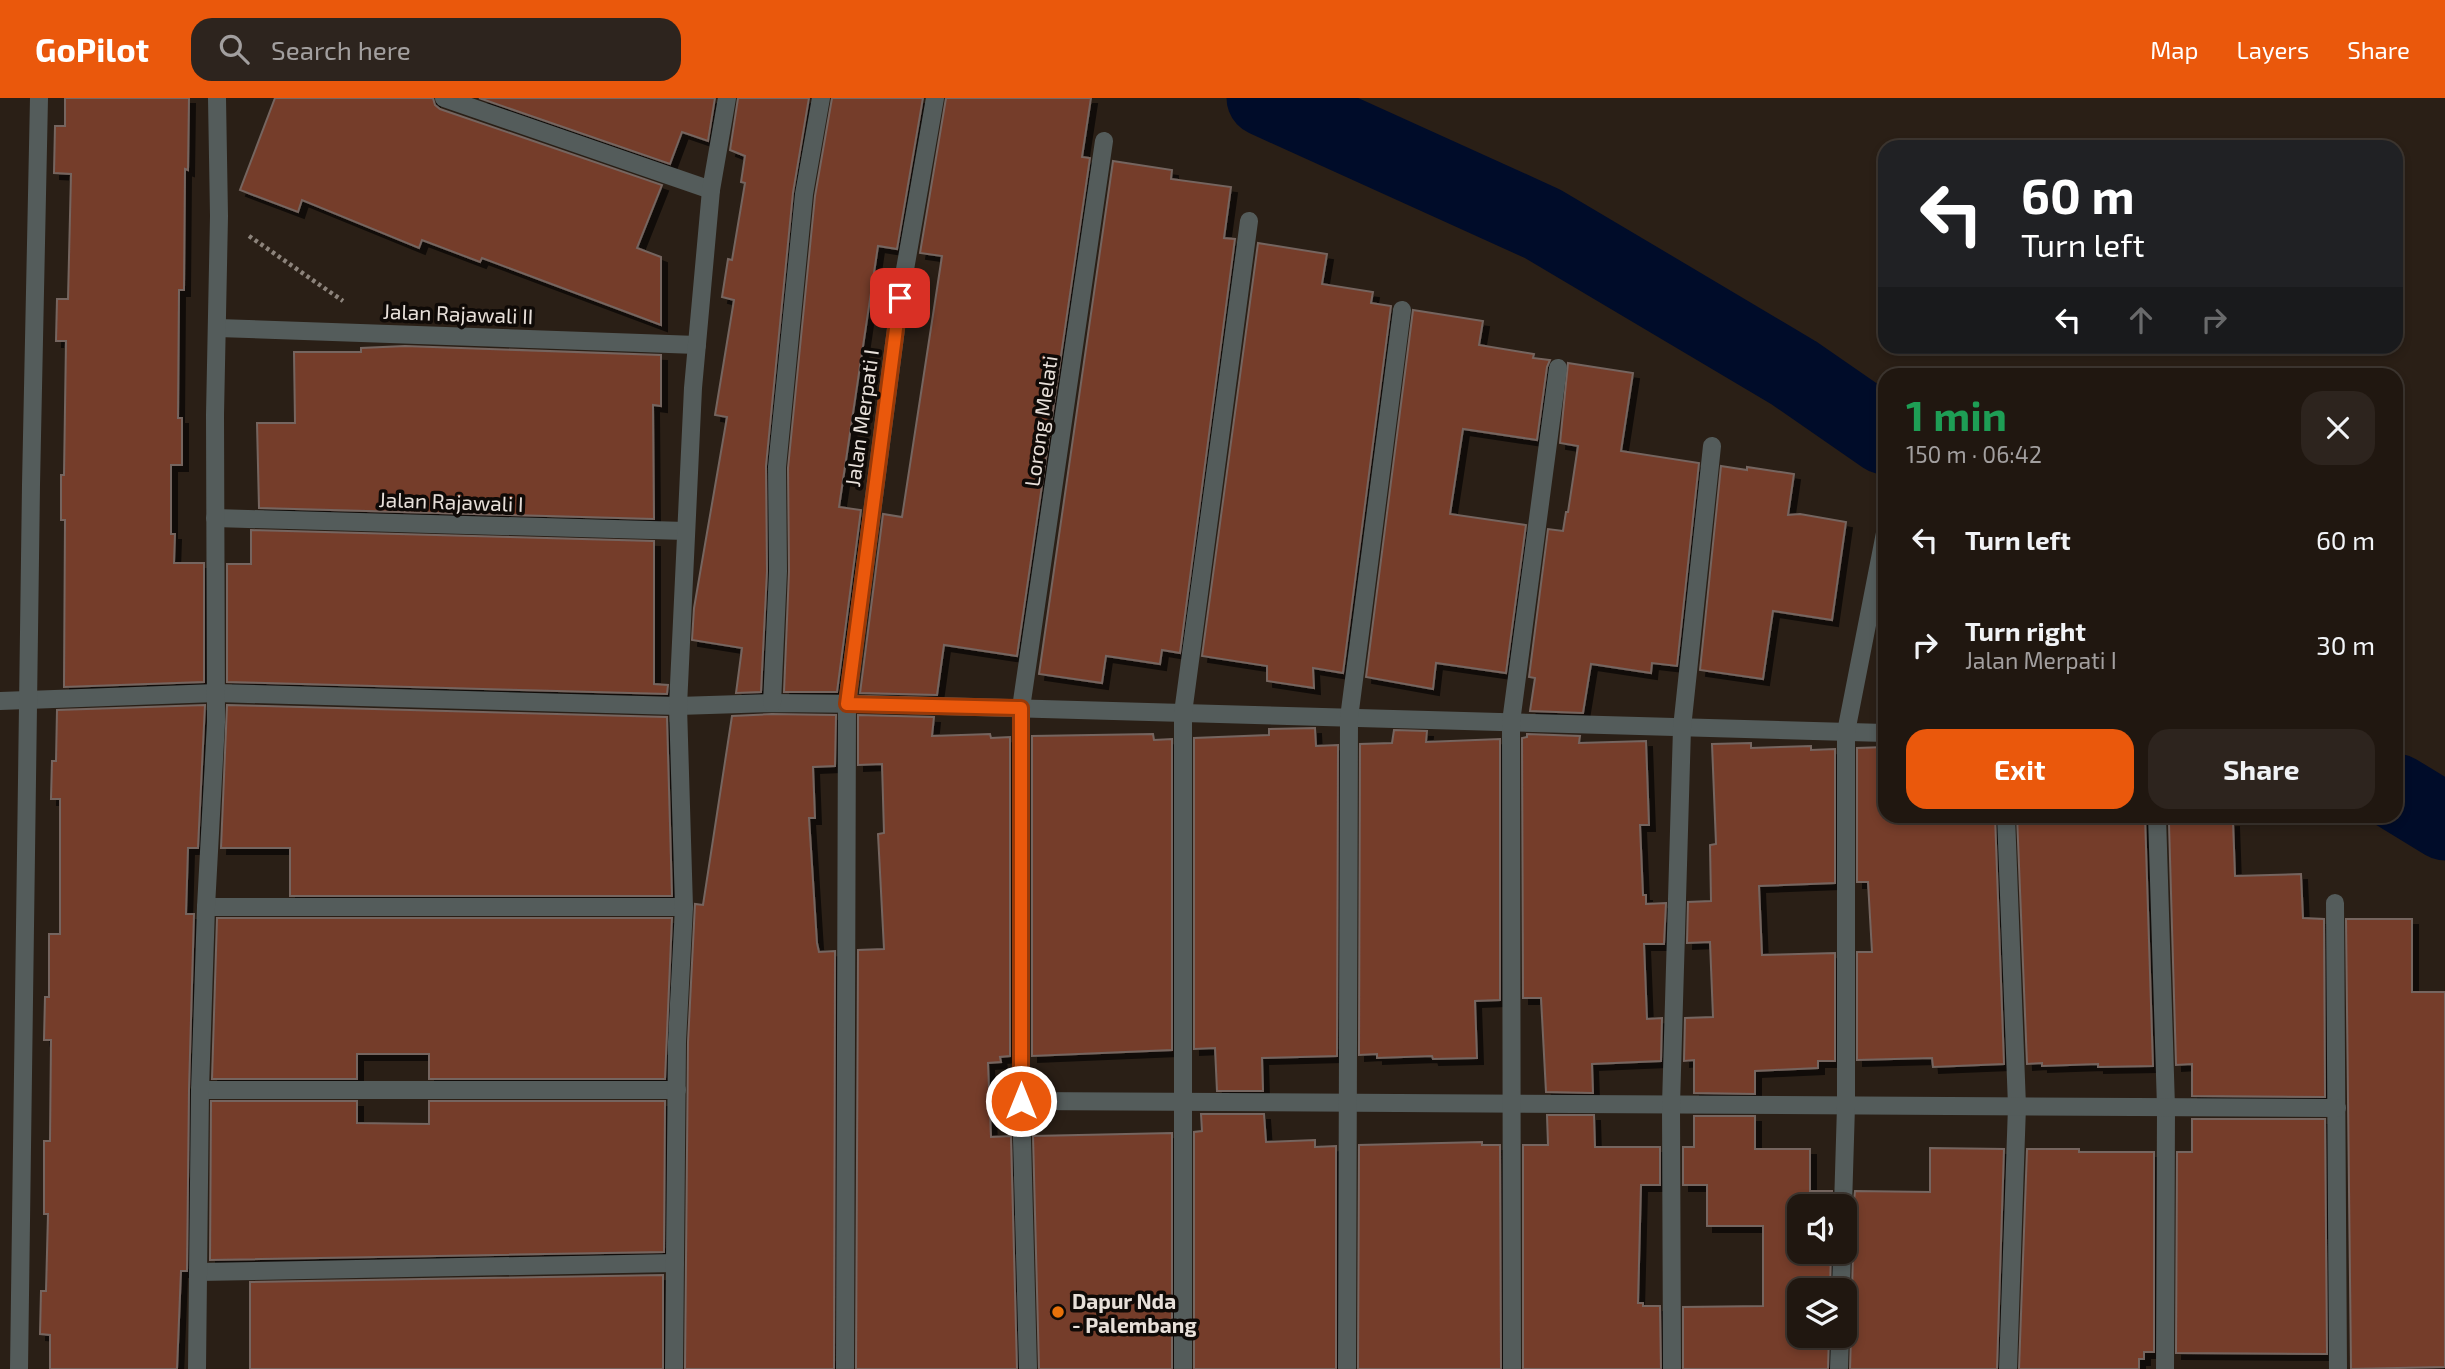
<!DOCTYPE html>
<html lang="en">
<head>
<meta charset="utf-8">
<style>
  :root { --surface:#201710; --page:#2d241e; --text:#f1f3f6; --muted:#a29f9f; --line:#3d3630; --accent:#ea580c }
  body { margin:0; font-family:"Exo 2",sans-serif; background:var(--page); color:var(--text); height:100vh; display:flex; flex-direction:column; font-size:26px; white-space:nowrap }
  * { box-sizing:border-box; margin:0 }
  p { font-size:23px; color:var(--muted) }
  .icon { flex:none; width:38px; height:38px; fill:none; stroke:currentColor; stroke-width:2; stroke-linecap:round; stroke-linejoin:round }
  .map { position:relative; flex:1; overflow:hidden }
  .sheet { position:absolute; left:1878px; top:270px; width:525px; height:455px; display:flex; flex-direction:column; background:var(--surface); border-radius:21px; box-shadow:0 4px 10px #0003,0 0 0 2px var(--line) }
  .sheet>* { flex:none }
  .banner { position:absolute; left:1878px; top:42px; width:525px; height:214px; border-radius:21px; box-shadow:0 4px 10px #0003,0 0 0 2px var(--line); background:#202124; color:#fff; overflow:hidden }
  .buttons { position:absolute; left:1787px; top:1096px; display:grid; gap:14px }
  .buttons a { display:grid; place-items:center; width:70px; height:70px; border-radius:14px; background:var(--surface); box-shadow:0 4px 10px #0003,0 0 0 2px var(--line); font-size:35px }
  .pin { position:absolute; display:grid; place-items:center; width:60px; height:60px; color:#fff; margin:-30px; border-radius:14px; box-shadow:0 4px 10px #0006 }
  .me { position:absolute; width:77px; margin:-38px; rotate:0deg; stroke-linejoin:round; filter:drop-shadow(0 0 5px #0008) }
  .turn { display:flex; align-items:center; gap:24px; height:147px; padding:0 28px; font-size:32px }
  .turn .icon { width:91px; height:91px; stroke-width:2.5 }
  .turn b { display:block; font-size:49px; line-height:60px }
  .lanes { display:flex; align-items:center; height:66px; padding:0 28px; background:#0003; justify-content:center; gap:35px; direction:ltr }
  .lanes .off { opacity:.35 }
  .round { display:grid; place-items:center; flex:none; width:74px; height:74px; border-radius:21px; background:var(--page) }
  .overview { display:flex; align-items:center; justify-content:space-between; height:119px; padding:0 28px }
  h1 { font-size:42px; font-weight:700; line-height:52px; color:#1e9e55 }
  .action { display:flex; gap:14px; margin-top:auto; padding:14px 28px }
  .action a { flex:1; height:80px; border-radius:21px; background:var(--accent); color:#fff; font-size:28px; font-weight:700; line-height:80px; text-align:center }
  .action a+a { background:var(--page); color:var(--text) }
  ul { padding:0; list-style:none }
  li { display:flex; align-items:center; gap:21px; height:105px; padding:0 28px }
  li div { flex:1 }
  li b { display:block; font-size:26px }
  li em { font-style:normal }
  header { display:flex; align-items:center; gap:42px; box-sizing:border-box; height:98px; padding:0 35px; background:var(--accent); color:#fff }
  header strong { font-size:33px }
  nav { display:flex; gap:38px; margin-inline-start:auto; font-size:24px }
  .search { width:490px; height:63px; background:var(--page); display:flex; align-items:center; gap:18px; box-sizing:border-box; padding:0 24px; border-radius:21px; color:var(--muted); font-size:26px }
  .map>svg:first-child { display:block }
</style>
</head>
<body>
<header>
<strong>GoPilot</strong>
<div class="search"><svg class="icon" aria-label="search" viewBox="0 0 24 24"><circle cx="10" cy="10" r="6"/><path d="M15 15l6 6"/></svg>Search here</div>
<nav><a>Map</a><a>Layers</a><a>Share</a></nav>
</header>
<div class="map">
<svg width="2445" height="1271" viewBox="0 0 2445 1271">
  <defs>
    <filter id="shadow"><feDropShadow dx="6" dy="6" stdDeviation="0" flood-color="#0009"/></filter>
  </defs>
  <rect width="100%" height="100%" fill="#2a1f16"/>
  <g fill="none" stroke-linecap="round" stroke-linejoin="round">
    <g stroke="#000c29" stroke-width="77">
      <path d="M1265,0L1543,126L1794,275L1885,338"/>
      <path d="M2396,694L2445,724"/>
    </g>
  </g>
  <g fill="#743d2c" stroke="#75655f" stroke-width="2" filter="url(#shadow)">
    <path d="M65,0H189L188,72L185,71L184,192H179L178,320H182V367H171V436H175L174,465H204V584L64,589L65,422H61V377H64L66,243H56L57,201H68L71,76L54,75L55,28H65Z"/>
    <path d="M275,0H433L435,7L440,11L662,87L637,150L661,159V227L482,160L480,164L422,142L419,150L302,102L298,114L240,92Z"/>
    <path d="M479,0H715L708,43L682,34L670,66Z"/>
    <path d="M738,0H809L793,95L766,368L767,473L761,594L736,595L742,550L692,542L694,510L727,319L715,317L734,202L722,199L728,161L732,162L745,85L741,84L745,58L730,52Z"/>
    <path d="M832,0H923L897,151L878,148L839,409L861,412L837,594H784L789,473L788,370L815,98Z"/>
    <path d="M946,0H1091L1082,59L1090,60L1017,558L944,547L937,597L860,595L883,416L902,419L942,158L920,155Z"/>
    <path d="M1113,63L1172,72L1171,81L1231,89L1224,140L1235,141L1180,555L1162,552L1160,566L1106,558L1102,585L1039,576Z"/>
    <path d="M1258,145L1327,156L1322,186L1373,194L1371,205L1391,208L1343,575L1313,570L1314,590L1267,583V568L1202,558Z"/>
    <path d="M1413,212L1483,223L1479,247L1534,256L1533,260L1550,262L1547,269L1537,342L1463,331L1450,416L1526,427L1506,575L1436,565L1433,591L1366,579Z"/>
    <path d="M405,248L661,257V308L653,307L654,421L259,410L257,325H295L294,254H361V250Z"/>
    <path d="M1568,265L1633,275L1621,353L1699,365L1677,568L1652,565L1651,575L1591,566L1583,615L1530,613L1535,580L1529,579L1548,431L1563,433L1566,414H1568L1578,348L1560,345Z"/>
    <path d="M1721,368L1747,372V369L1794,376L1788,417L1800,416L1846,424L1832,522L1773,513L1763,581L1700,572Z"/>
    <path d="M251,432L654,443V586L668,587L667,596L227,584V466H251Z"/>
    <path d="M205,607L198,750H188L186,816H194L189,992L187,1173H181L177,1271H50V1237L40,1236L41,1193H46L48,1116H44V1043H50L51,942H44L45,899H49V836H60V701H51L52,663H56L57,612Z"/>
    <path d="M227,607L667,619L672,798H290V750H221Z"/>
    <path d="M772,616L836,617L835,668L813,669L815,720H809L817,845L819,854L835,853L834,1271H685L688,944L695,806L703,807L732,618Z"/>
    <path d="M858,617L934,619L932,638L990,636L991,640L1010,639V958L1000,959L1001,964L988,965L991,1039L1011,1038L1017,1271H856L858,852L884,851L878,736L884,735L882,666L858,667Z"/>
    <path d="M1315,630L1316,648L1338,647L1337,958L1262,960L1263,993H1217L1215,950L1194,951V640L1269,637V631Z"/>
    <path d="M1394,632L1427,633L1426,644L1500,641V902L1475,903L1477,960L1433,961L1432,958L1377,960V956L1359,957L1360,646L1392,645Z"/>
    <path d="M1153,636L1154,642L1172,641V952L1032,958V638Z"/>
    <path d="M1527,636L1580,638L1579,645L1646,643L1649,727H1640L1643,797H1646V806L1666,805L1664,846H1644L1647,921L1662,920L1661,963L1592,966L1593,995L1546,994L1541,900H1523L1522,640L1527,639Z"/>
    <path d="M1751,645V650L1811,648V652L1835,651V785L1759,788L1762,857L1835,855V963H1818V970L1755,973V996L1694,995V962L1684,963L1685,920L1713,919L1710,844L1687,845L1688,804L1711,803L1710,747L1716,746L1712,646Z"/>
    <path d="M1885,649V718H1995L2004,966L1933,969L1932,960L1857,962V854H1872L1868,784H1857V650Z"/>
    <path d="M2017,718H2145L2153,968L2098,969V966L2042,968V965L2027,966Z"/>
    <path d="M2233,723L2235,778L2301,776L2303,820L2324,821L2325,999L2192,998V966L2176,967L2169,726Z"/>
    <path d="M217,820H672L665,981H429V956H357V981H212Z"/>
    <path d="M2346,821H2412V894H2445V1269L2351,1271Z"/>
    <path d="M211,1003H357V1025L429,1026V1003H665L664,1154L210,1162Z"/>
    <path d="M1201,1016H1264L1266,1044L1315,1042V1049L1336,1048V1271H1194V1034L1202,1033Z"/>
    <path d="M1547,1017H1594L1595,1049H1660V1087H1641L1638,1205H1643V1208H1660L1661,1271H1523V1047H1548Z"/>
    <path d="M1694,1018H1755V1051H1810V1093H1832V1108H1799V1153H1831L1830,1192H1799V1237H1829L1828,1271H1683V1209L1763,1208V1128H1707V1087H1683V1049H1694Z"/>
    <path d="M2192,1021H2325L2327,1256L2176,1255L2177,1054H2192Z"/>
    <path d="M1172,1035V1271H1039L1033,1038Z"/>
    <path d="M1482,1044V1047H1500L1501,1271H1358L1359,1047Z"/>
    <path d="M1930,1050L2004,1051L1997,1271H1850L1851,1237L1850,1231L1844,1227V1203L1850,1198L1852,1193L1853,1153L1852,1147L1844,1142V1119L1853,1113L1855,1093L1930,1094Z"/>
    <path d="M2027,1051H2079V1054H2154V1254H2144V1261H2139V1271H2019Z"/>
    <path d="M663,1177V1271H250V1184Z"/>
  </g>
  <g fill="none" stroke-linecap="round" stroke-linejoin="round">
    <path stroke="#8d847c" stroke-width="4.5" stroke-dasharray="3.5 3.5" stroke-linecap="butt" d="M249,138L343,203"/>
    <g stroke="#545c5b" stroke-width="18">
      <path d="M444,0L711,92"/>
      <path d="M218,230L697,247"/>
      <path d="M215,420L686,433"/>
      <path d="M0,603L216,595L678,608L772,605L870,606L1885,635"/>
      <path d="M772,605L778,473L777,369L804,96L821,0"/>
      <path d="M2006,718L2017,1008L2008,1271"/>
      <path d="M2157,718L2166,1009L2165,1271"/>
      <path d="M2335,805L2338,1271"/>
      <path d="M206,809H684"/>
      <path d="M200,992H677"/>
      <path d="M1021,1003L2337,1010"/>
      <path d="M1843,1108L1846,1008V634L1885,435"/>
      <path d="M198,1174L675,1165"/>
      <path d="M1841,1192L1842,1153"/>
      <path d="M19,1271L31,387L39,0"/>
      <path d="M197,1271L200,992L206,809L216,624L215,317L219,118L217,0"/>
      <path d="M674,1271L677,944L684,809L678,608L693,290L711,92L727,0"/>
      <path d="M845,1271L847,606L900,200L935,0"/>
      <path d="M1028,1271L1021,1003V610L1104,43"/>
      <path d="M1183,1271V615L1249,123"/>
      <path d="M1347,1271L1349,620L1402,212"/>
      <path d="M1512,1271L1511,624L1558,270"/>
      <path d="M1672,1271L1671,1007L1682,630L1712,348"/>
      <path d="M1839,1271L1840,1237"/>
    </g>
  </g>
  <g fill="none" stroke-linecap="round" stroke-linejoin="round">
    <g stroke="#983908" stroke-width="18">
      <path id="route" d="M900,200L847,606L1021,610V1003"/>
    </g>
    <use href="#route" stroke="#ea580c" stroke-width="12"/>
  </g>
  <circle fill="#e8710a" stroke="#0f0a07" stroke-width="2.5" cx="1058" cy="1214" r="7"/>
  <g text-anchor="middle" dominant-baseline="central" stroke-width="7" stroke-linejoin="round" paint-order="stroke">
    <g font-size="21" fill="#e8e0da" stroke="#0f0a07">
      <text transform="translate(458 215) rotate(2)">Jalan Rajawali II</text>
      <text transform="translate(861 320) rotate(-82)">Jalan Merpati I</text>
      <text transform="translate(1040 323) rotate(-82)">Lorong Melati</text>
      <text transform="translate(451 403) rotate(2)">Jalan Rajawali I</text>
    </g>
    <g font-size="21" font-weight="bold" fill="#e8e0da" stroke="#0f0a07" text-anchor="start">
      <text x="1072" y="1202">Dapur Nda<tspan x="1072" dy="24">- Palembang</tspan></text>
    </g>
  </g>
</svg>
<div class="buttons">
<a><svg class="icon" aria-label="sound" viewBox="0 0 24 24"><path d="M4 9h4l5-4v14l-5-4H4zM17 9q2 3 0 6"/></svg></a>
<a><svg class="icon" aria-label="layers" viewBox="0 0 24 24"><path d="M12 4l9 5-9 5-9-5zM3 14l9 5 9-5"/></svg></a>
</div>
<div class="pin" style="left:900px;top:200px;background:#d93025"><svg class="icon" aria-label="arrive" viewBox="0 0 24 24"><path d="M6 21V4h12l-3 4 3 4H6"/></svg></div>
<svg class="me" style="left:1021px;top:1003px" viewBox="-20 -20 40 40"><circle r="17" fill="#ea580c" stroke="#fff" stroke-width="3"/><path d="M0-11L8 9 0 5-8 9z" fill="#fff"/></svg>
<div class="banner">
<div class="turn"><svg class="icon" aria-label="left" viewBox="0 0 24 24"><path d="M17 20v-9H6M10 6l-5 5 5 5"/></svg><div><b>60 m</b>Turn left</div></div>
<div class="lanes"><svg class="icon" aria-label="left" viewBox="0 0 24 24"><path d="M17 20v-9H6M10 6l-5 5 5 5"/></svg><svg class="icon off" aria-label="ahead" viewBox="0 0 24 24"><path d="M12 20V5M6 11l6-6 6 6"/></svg><svg class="icon off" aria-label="right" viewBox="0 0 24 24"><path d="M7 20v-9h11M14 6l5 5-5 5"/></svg></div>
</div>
<section class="sheet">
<div class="overview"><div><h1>1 min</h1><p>150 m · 06:42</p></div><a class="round"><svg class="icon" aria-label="close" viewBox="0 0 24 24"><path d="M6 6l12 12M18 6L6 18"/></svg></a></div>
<ul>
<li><svg class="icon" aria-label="left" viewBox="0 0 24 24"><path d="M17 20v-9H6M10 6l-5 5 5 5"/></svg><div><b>Turn left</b></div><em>60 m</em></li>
<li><svg class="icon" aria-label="right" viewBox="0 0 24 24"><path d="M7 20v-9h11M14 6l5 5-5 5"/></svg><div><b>Turn right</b><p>Jalan Merpati I</p></div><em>30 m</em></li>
</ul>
<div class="action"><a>Exit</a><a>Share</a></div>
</section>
</div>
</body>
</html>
